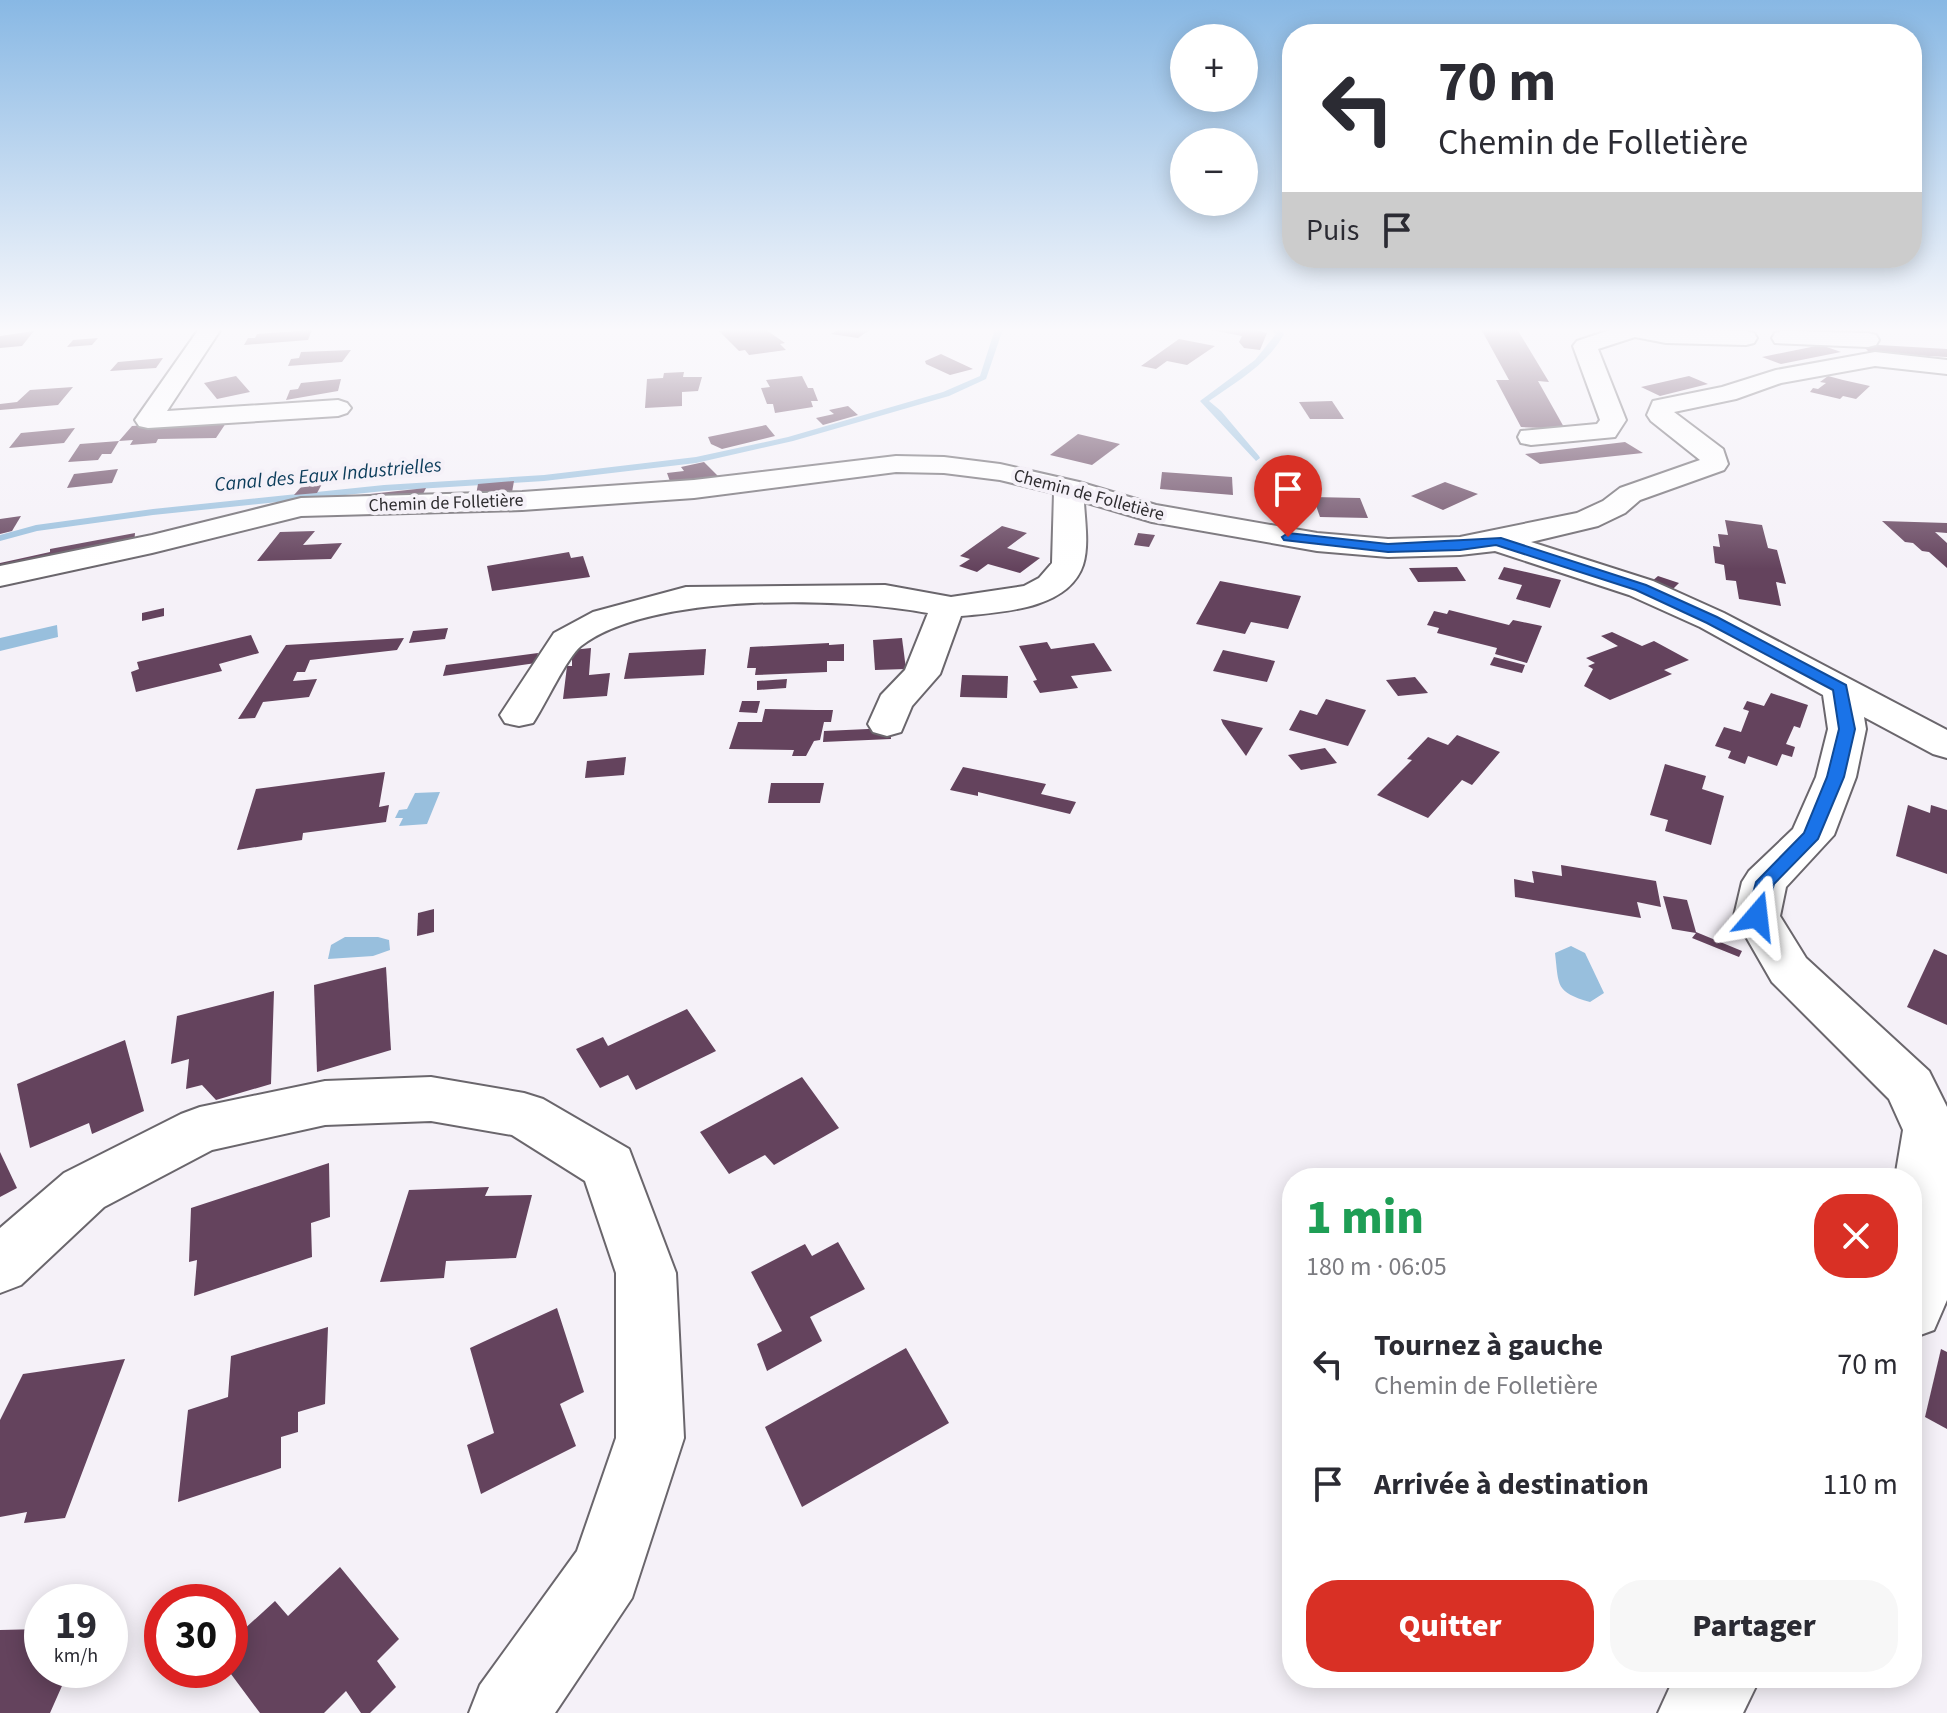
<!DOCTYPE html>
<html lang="fr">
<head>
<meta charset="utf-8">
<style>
  :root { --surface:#fff; --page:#f7f7f7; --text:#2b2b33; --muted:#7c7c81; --accent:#d93025 }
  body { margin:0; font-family:"Source Sans 3",sans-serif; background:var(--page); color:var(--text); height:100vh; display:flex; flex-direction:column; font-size:30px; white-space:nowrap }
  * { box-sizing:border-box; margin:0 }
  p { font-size:26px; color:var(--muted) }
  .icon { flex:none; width:44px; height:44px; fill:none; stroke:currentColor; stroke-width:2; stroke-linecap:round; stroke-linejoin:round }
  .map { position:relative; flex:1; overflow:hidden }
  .sheet { position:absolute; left:1282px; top:1168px; width:640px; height:520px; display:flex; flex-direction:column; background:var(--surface); border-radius:32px; box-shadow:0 4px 20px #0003 }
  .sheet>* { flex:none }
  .banner { position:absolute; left:1282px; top:24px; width:640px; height:244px; border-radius:32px; box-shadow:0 4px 20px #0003; background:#fff; color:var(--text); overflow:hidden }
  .tools { position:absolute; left:1170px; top:24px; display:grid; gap:16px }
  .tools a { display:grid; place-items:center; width:88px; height:88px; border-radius:50%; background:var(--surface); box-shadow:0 4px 20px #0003; font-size:40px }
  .speed { position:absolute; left:24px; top:1584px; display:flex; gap:16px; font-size:40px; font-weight:700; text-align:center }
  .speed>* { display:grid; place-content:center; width:104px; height:104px; border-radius:50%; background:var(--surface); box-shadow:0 4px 20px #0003; line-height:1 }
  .speed small { font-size:20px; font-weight:400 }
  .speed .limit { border:12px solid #d22; background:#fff; color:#111 }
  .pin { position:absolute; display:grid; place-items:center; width:68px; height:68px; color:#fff; margin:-82px -34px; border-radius:50% 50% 50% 0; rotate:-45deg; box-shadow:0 0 8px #0007 }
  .pin .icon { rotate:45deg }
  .me { position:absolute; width:88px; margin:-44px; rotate:17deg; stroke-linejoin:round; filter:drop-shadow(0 0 6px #0008) }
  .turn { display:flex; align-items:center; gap:28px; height:168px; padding:0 24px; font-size:36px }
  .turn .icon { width:104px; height:104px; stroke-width:2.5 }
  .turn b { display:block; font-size:56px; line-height:68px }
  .then { display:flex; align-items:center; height:76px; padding:0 24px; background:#0003; gap:16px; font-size:30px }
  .round { display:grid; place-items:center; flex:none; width:84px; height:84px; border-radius:32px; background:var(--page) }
  .summary { display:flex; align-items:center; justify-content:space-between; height:136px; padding:0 24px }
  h1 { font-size:48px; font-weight:800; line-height:60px; color:#1e9e55 }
  .cta { display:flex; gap:16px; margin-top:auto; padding:16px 24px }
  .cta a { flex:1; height:92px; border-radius:32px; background:var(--accent); color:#fff; font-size:32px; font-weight:800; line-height:92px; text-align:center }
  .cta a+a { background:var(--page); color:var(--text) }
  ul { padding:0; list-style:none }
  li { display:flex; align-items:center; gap:24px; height:120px; padding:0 24px }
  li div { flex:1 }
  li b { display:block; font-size:30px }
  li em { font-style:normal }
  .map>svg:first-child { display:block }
</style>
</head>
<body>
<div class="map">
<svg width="1947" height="1713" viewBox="0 0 1947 1713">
  <rect width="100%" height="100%" fill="#f5f1f8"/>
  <g fill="#98bfdd">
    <path d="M57,625L58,637L0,651V638Z"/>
    <path d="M440,792L427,824L399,826L403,818H395L399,810L407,809L415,793Z"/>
    <path d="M345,937H378L389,940L390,950L373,956L328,959L331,945Z"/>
    <path d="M1571,946L1585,953L1604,993L1590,1002C1555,992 1559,986 1555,953Z"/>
  </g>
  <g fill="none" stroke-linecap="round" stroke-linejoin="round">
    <g fill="#98bfdd" fill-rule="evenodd">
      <path d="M995,329H1003L986,379L949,396L793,441L696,463L544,481L384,491L153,515L37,531L0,541V535L36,525L153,509L384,485L544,475L696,457L788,437L943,392L980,376Z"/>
      <path d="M1270,329H1278L1284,334C1268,364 1236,382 1209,401L1221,411L1259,456L1260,458L1256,461L1200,401L1255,360L1276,334Z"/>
    </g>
  </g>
  <g fill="#64435d">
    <path d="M723,329H765L785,343L780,344L786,350L749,355L745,350L739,351L719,331H725Z"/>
    <path d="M840,329H871L858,338L831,334Z"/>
    <path d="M1206,329H1251L1267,333L1260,350L1244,348L1239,342L1242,336Z"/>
    <path d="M1481,329H1517L1549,382L1538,381L1565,429L1521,427L1496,380H1509Z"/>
    <path d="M312,330L308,340L244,345L248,338H255L257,334Z"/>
    <path d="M34,331L22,346L0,348V336Z"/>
    <path d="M98,338L92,345L67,347L73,340Z"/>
    <path d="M1179,339L1215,346L1187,365L1167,361L1156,369L1141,366Z"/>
    <path d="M1861,344L1947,349V357L1870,353Z"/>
    <path d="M1821,345L1841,352L1781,364L1762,357Z"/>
    <path d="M351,350L342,362L288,366L291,359L299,358L301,352Z"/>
    <path d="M941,354L943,355L973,369L950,375L926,364L925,361Z"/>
    <path d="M163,358L156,368L110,371L118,362Z"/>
    <path d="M684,372L683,377H702L698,391L682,392V406L645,408L647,379L663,378L664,373Z"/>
    <path d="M236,376L250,392L217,399L204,383Z"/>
    <path d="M802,376L808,388H813L818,401H811L813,407L775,413L773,404H767L761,388L770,387L766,380Z"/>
    <path d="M1689,376L1708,384L1660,396L1641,387Z"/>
    <path d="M1828,376L1843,380L1870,386L1856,399L1843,396L1840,399L1810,392L1813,388L1818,389L1826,383L1820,382Z"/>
    <path d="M341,379L338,391L286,400L290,390L298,389L301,383Z"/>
    <path d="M73,387L58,405L0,410V404L17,402L30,390Z"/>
    <path d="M1332,401L1344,419H1310L1299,402Z"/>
    <path d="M848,406L858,415L823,425L816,418L834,414L829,410Z"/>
    <path d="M228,420L216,438L158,439L156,443L130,445L133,440L119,441L132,426Z"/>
    <path d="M766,425L775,436L722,449L711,444L708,437Z"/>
    <path d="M75,428L64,443L9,448L21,433Z"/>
    <path d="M1078,434L1120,444L1092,465L1050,455Z"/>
    <path d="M119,441L111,454H102L98,460L68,462L80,444Z"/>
    <path d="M1625,442L1643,453L1540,464L1525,454Z"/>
    <path d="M704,462L719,477L672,487L667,473L684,471L681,467Z"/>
    <path d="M118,469L112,483L67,488L74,474Z"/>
    <path d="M1162,472L1232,477L1233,495L1160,489Z"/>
    <path d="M514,481L511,498L476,495L478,484Z"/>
    <path d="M1445,482L1478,494L1443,510L1411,496Z"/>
    <path d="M322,484L317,493L294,495L302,486Z"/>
    <path d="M426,488L420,500L352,502L351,496Z"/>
    <path d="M1313,497L1360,498L1368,518L1320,517Z"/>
    <path d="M21,516L12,531L0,534V519Z"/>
    <path d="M1725,520L1762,525L1768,548L1777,550L1786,584L1776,582L1781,606L1739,599L1736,581L1726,580L1724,565L1715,563L1713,546L1720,547L1718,534L1728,535Z"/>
    <path d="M1882,521L1947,523V533L1935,532L1947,543V568L1929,552L1922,551L1913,543L1905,542Z"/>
    <path d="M1002,526L1027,533L1007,548L1040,558L1020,573L988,564L977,572L959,566L970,559L960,556Z"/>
    <path d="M315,531L303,545L342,543L331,559L257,561L280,532Z"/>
    <path d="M135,533L134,545L0,572V563L50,552V549Z"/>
    <path d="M1138,533L1155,535L1149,547L1134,545Z"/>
    <path d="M569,552L571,558L583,556L590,577L492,591L487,566Z"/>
    <path d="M1457,567L1466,581L1418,582L1409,568Z"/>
    <path d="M1504,567L1561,580L1550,608L1516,599L1522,585L1498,579Z"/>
    <path d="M1658,576L1679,583L1673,589L1651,582Z"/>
    <path d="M1220,581L1301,596L1288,629L1251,622L1245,634L1196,624Z"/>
    <path d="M164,608V616L142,621V613Z"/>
    <path d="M1449,610L1509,625L1513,620L1542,626L1527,663L1495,654L1497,648L1437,633L1439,628L1427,625L1434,611L1447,614Z"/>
    <path d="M448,628L445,639L409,643L413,631Z"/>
    <path d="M1612,632L1642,646L1654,641L1689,660L1664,670L1672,674L1610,700L1584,686L1593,669L1588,666L1595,663L1586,658L1618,646L1601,636Z"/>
    <path d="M251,635L259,653L219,664L222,671L136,692L131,672L139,669L137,662Z"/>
    <path d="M404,638L397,650L310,660L305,672H297L293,681L317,679L309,697L263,702L255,718L238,719L286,645Z"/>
    <path d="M902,638L906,669L875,670L873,640Z"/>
    <path d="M1047,642L1051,649L1094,643L1112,671L1071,676L1078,688L1040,693L1033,681L1037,680L1019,646Z"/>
    <path d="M829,643V645L844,644V661H827V672L755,675L756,668H747L750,647Z"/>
    <path d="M591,648L589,675L610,673L607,696L563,699L567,666H572V650Z"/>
    <path d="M706,649L704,675L624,679L629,653Z"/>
    <path d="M1223,650L1275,661L1267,682L1213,671Z"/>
    <path d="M538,653L536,663L443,676L446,665Z"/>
    <path d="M1494,657L1525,665L1522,673L1490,665Z"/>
    <path d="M962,675L1008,676L1007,698L960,697Z"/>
    <path d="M1415,677L1428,693L1398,696L1386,680Z"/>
    <path d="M787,679L786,688L757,690V681Z"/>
    <path d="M1771,693L1808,705L1800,728L1794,726L1786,744L1795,747L1792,757L1782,754L1777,766L1748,756L1745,764L1728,758L1731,751L1715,746L1724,727L1741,732L1749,711L1743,709L1747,701L1764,706Z"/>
    <path d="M1326,699L1366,710L1348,746L1289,730L1300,710L1317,715Z"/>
    <path d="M742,701H760L757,713L739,712Z"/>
    <path d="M765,709L816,710H833L831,722H824L820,740L814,741L806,756H792L794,750L729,749L738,722H762Z"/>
    <path d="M1221,719L1263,728L1246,756L1223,724Z"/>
    <path d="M890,728L891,739L823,742L824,731Z"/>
    <path d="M1457,735L1500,752L1472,785L1462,780L1428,818L1377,795L1412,760L1407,759L1428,737L1448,745Z"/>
    <path d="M1325,748L1337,763L1301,770L1288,755Z"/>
    <path d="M626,757L624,775L585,778L587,761Z"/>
    <path d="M1665,764L1706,776L1702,789L1724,796L1711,845L1665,831L1668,820L1650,815Z"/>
    <path d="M963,767L1046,784L1041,794L1076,802L1070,814L978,792V796L950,790Z"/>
    <path d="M385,772L379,807L389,805L386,822L303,833L302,840L237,850L256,789Z"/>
    <path d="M771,783H824L820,803H768Z"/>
    <path d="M1908,805L1930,813L1931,805L1947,810V874L1896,856Z"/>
    <path d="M1561,865L1656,881L1661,907L1637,902L1641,918L1515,897L1514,879L1534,883L1532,871L1562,876Z"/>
    <path d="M1663,896L1687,900L1696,932L1742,951L1739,957L1692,938L1696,933L1672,929Z"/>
    <path d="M434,909V932L417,936L418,913Z"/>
    <path d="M1934,949L1947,955V1025L1907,1007Z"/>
    <path d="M386,967L391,1050L317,1072L314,985Z"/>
    <path d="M274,991L271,1084L216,1100L202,1085L186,1089L189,1059L171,1064L177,1016Z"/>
    <path d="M687,1009L716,1051L636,1090L628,1075L600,1088L576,1049L603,1037L608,1046Z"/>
    <path d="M125,1040L144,1111L92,1134L89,1123L30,1148L17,1084Z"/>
    <path d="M802,1077L839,1128L774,1165L765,1155L729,1174L700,1132Z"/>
    <path d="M0,1152L17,1188L0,1197Z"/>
    <path d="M329,1163L330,1217L311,1223L312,1257L194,1296L197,1260L189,1262L191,1208Z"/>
    <path d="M489,1187L485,1196L532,1195L516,1258L446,1261L444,1278L380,1282L409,1190Z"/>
    <path d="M838,1242L865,1289L810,1317L822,1341L767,1371L757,1344L782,1331L751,1272L805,1244L812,1256Z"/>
    <path d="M557,1308L584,1392L560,1404L576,1446L481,1494L467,1445L494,1433L470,1348Z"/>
    <path d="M328,1327L325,1404L298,1412V1432L281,1437V1468L178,1502L188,1410L228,1397L231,1356Z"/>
    <path d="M906,1348L949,1423L802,1507L765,1427Z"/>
    <path d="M1941,1349L1947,1352V1429L1925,1417Z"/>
    <path d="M125,1359L65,1518L24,1523L27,1512L0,1517V1420L23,1374Z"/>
    <path d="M340,1567L399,1639L377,1661L396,1687L370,1713H361L346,1691L324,1713H260L228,1670L230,1642L275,1601L288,1616Z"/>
    <path d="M42,1629V1670H69L50,1713H0V1630Z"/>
  </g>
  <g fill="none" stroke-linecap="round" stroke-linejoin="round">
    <g stroke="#6a666c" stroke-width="4">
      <g id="minor">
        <path d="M199,329H221L167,411L338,400L347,403L351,408L347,413L338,416L148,428L139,426L135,420Z"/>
        <path d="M1613,329L1746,331L1754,333L1757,338L1754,343L1746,345L1666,343L1635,337L1598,349L1626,420L1615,437L1531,445L1521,443L1518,437L1521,431L1597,424L1600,420L1573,346L1577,341Z"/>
        <path d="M1783,331L1868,333L1876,335L1879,340L1876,345L1868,347L1775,343L1772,338L1775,333Z"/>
        <path d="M1875,352L1947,360V374L1875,366L1781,383L1736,399L1674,412L1723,449L1728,464L1724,470L1640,500L1625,513L1598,526L1531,542L1653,581L1724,613L1947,730V758L1933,754L1864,717L1866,729L1856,777L1834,835L1786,887L1780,916L1806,958L1929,1071L1947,1107V1300L1934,1330L1912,1338V1178H1895L1903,1130L1889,1099L1772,982L1734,916L1742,882L1749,871L1793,829L1816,777L1828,729L1823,695L1700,627L1629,595L1495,551L1460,555L1388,557L1317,551L1152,522L1084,502C1085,522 1089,546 1083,565C1068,610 1000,612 961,616L940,674L912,706L901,732L887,736L873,732L868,724L881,695L905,670L928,613C844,597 651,592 581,646C567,657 545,705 533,723L519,726L505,723L500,715L554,633L593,612L686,587L885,585L951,597L1024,586L1039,578L1052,563L1054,493L1000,480L944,473L896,472L694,498L522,510L301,516L152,553L0,586V566L152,535L301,498L522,492L694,480L896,456L944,457L1000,464L1079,482L1156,505L1317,533L1388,539L1460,537L1577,513L1603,501L1620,488L1700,460L1651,421L1647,415L1653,401L1722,387L1776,370Z"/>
        <path d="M431,1077L524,1093L543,1099L629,1149L676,1273L684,1438L632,1598L555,1713H469L480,1685L577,1551L616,1438V1273L585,1181L512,1135L431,1121L325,1125L212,1150L104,1207L21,1285L0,1293V1228L64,1173L181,1114L200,1107L325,1081Z"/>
        <path d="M1674,1678H1760L1743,1713H1658Z"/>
      </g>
    </g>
    <use href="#minor" fill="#fff" fill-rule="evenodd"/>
  </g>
  <linearGradient id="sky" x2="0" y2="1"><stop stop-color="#88b8e4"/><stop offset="0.58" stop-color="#faf9fc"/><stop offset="1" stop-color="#faf9fc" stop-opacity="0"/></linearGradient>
  <rect width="1947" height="569" fill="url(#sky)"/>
  <path fill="#1a73e8" stroke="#114b97" stroke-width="2" d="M1288,533L1388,544L1501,538L1646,585L1717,617L1846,685L1855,729L1844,777L1818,839L1774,884L1764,920L1757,922L1747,916L1756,882L1804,833L1827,777L1839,729L1833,690L1707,623L1636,590L1496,545L1460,550L1388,552L1284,540L1282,537Z"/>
  <g text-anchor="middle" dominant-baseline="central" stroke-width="8" stroke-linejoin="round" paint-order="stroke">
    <g font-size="18" fill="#2f2d30" stroke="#f5f1f8">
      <text transform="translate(1089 495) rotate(15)">Chemin de Folletière</text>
      <text transform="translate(446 503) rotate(-2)">Chemin de Folletière</text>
    </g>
    <g font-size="20" font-style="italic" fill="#0c3d5b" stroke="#f5f1f8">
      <text transform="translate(328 475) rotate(-5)">Canal des Eaux Industrielles</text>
    </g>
  </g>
</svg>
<div class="tools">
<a>+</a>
<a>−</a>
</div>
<div class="speed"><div>19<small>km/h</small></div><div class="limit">30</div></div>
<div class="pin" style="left:1288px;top:537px;background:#d93025"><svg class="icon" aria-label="arrive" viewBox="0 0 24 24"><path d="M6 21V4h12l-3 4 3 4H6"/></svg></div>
<svg class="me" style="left:1757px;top:916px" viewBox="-20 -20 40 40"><path d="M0-17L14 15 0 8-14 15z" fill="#1a73e8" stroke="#fff" stroke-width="4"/></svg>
<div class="banner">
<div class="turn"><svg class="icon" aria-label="left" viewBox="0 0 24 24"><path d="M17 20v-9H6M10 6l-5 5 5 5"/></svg><div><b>70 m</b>Chemin de Folletière</div></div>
<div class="then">Puis<svg class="icon" aria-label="arrive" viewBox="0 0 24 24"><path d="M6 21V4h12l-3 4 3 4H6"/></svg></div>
</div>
<section class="sheet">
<div class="summary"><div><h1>1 min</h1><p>180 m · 06:05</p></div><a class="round" style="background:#d93025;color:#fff"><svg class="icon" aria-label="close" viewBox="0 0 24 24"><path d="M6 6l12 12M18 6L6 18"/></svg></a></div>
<ul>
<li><svg class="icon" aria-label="left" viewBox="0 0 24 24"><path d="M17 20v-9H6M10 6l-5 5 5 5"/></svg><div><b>Tournez à gauche</b><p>Chemin de Folletière</p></div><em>70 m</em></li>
<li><svg class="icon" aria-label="arrive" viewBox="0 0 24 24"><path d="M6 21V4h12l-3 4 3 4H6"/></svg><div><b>Arrivée à destination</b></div><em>110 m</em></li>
</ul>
<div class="cta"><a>Quitter</a><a>Partager</a></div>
</section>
</div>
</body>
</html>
